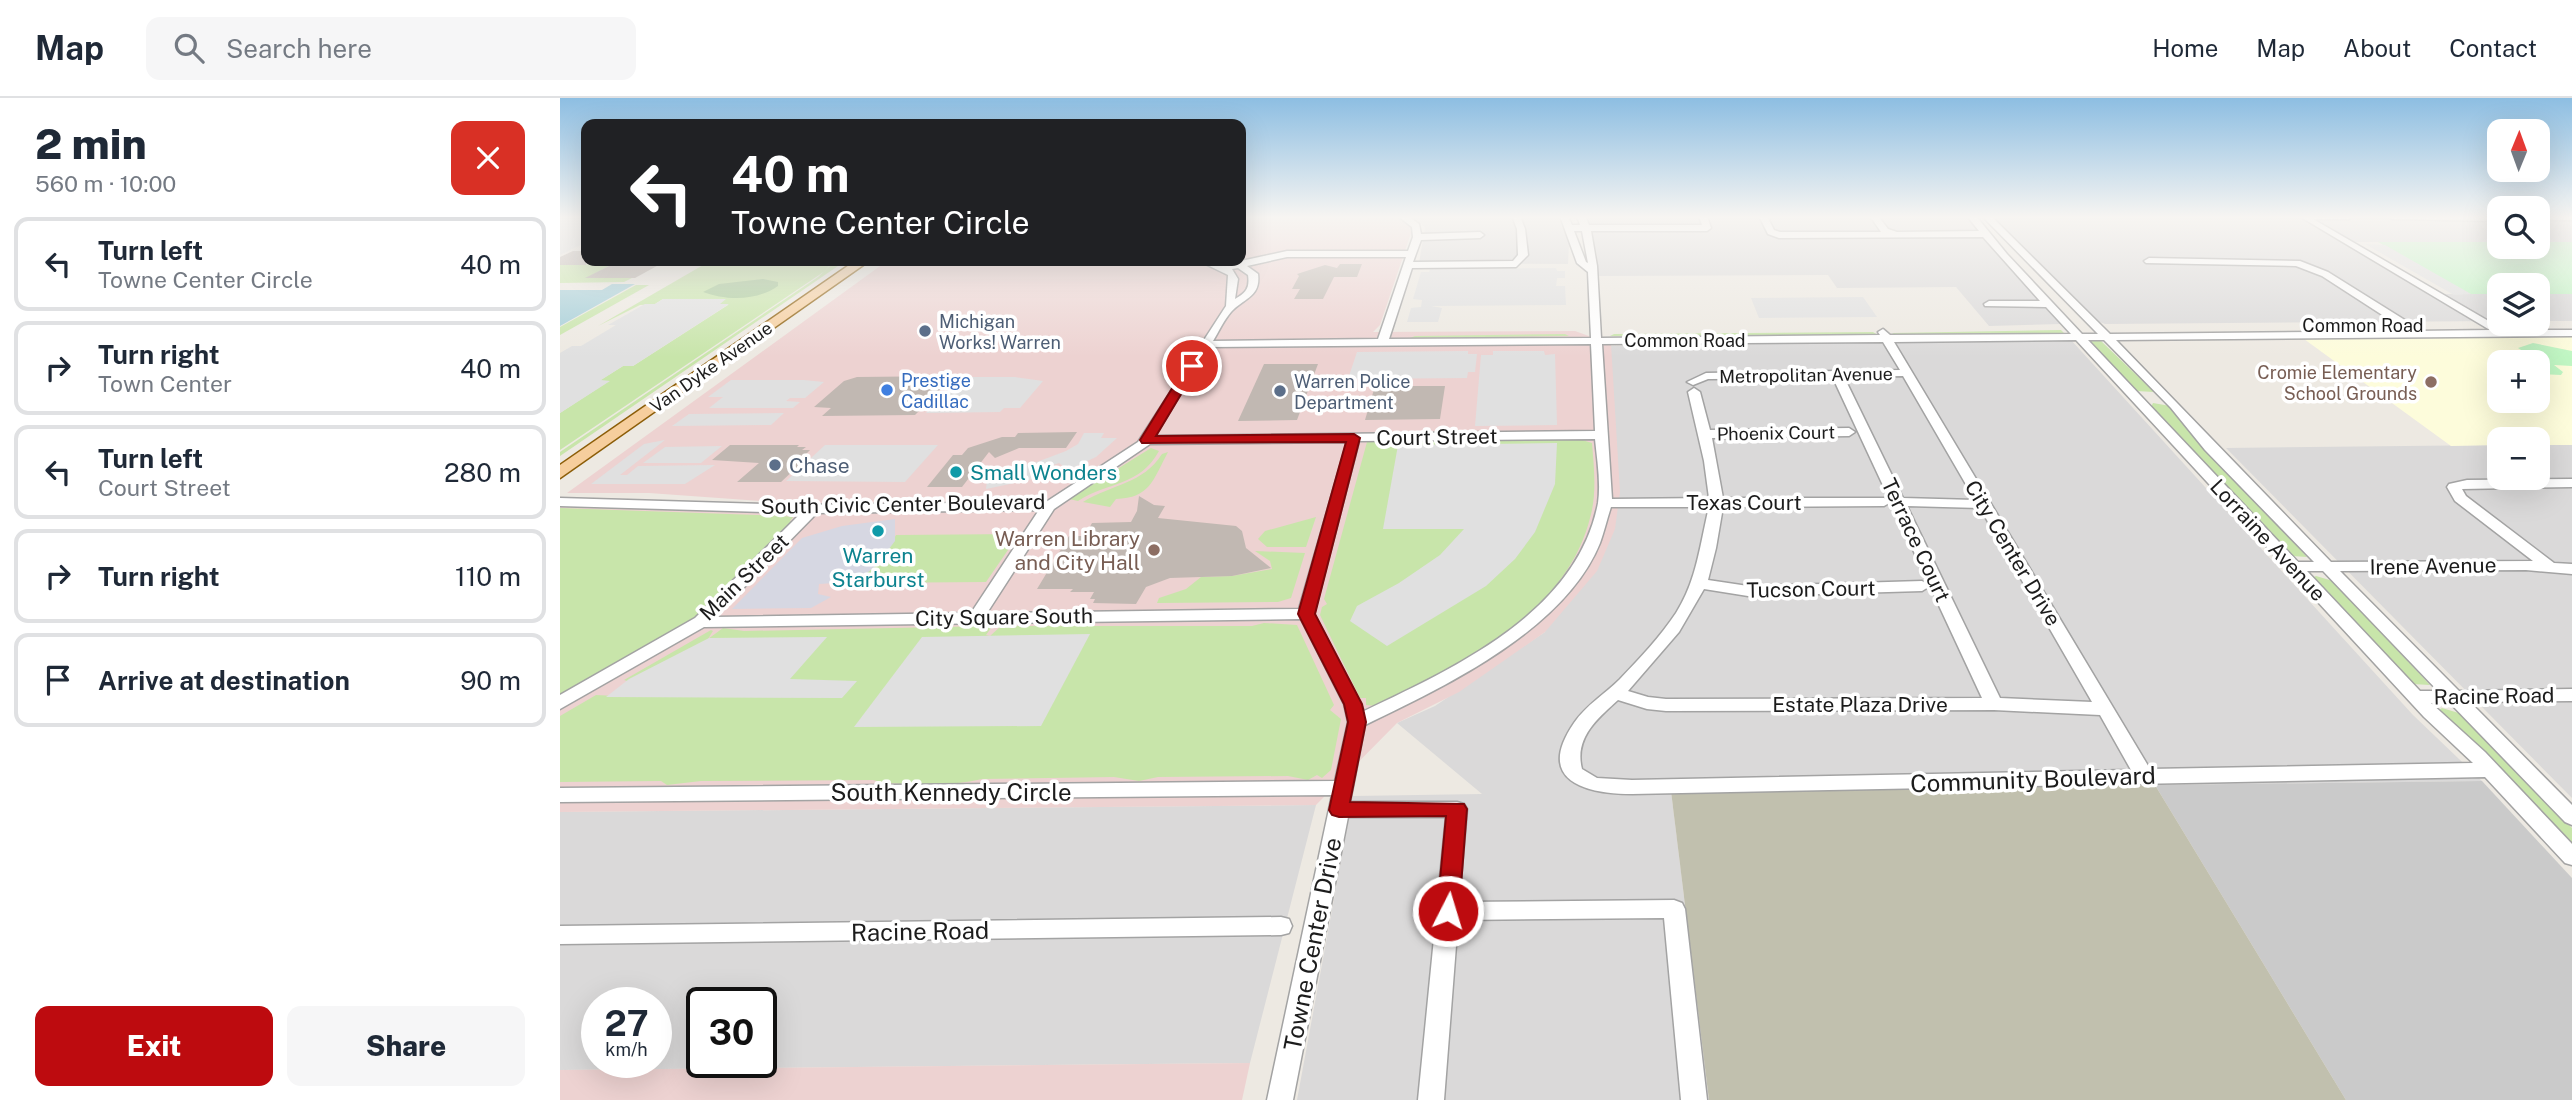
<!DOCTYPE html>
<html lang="en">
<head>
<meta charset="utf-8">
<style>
  :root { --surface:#fff; --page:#f6f6f7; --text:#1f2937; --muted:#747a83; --line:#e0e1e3; --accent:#bd0b0f }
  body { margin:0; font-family:"Public Sans",sans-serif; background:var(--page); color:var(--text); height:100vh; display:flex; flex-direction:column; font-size:26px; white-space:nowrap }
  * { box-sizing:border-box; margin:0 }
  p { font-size:23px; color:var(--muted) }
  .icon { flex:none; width:38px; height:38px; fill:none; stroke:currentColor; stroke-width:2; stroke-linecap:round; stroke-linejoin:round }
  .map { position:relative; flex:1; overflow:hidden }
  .side { display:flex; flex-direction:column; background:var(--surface); width:560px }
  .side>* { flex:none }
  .hud { position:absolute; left:21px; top:21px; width:665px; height:147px; border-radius:14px; box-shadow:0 7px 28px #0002; background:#202124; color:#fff; overflow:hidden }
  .needle { width:46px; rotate:1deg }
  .buttons { position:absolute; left:1927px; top:21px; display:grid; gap:14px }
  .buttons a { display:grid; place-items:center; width:63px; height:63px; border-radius:14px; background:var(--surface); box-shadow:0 7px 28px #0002; font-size:35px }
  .speed { position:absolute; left:21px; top:889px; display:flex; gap:14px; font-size:35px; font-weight:700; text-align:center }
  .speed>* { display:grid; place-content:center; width:91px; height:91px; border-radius:50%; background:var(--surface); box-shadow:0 7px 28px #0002; line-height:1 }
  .speed small { font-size:18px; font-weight:400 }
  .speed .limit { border:4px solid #111; border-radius:10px; background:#fff; color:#111 }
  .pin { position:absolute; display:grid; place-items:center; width:60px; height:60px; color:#fff; margin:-30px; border:4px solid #fff; border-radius:50%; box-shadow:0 2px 7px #0007 }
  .me { position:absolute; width:77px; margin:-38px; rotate:5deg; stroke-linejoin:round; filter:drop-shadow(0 0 5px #0008) }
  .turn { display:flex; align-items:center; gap:24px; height:147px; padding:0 35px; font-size:32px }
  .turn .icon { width:91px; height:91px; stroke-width:2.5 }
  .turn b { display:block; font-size:49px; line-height:60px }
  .round { display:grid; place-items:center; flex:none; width:74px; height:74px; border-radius:14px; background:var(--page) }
  .head { display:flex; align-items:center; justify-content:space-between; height:119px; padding:0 35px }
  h1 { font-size:42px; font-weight:800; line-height:52px }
  .action { display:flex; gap:14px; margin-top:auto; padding:14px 35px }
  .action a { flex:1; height:80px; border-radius:14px; background:var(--accent); color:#fff; font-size:28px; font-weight:800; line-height:80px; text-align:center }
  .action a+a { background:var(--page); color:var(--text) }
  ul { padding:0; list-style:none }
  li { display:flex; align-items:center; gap:21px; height:94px; margin:0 14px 10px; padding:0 21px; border:4px solid var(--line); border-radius:14px }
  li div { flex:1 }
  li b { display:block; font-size:26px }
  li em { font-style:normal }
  header { display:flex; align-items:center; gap:42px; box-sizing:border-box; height:98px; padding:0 35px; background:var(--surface); border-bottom:2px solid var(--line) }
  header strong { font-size:33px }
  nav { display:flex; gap:38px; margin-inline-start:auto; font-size:24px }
  .search { width:490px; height:63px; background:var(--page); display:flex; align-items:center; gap:18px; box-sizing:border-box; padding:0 24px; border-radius:14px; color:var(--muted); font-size:26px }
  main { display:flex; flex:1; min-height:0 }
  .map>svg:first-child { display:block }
</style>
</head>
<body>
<header>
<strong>Map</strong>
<div class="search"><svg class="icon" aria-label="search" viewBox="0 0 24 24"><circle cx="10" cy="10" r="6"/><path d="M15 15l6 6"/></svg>Search here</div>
<nav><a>Home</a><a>Map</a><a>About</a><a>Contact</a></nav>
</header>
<main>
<section class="side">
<div class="head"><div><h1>2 min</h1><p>560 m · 10:00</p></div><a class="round" style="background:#d93025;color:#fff"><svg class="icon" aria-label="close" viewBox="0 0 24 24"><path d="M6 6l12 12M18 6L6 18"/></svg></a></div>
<ul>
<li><svg class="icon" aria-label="left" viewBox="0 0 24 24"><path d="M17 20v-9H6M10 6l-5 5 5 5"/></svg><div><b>Turn left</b><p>Towne Center Circle</p></div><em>40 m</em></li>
<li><svg class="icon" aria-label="right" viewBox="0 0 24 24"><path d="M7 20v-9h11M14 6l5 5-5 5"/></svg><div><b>Turn right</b><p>Town Center</p></div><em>40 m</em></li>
<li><svg class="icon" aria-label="left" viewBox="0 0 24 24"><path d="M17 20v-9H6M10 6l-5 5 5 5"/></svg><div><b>Turn left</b><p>Court Street</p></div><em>280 m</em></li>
<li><svg class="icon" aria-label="right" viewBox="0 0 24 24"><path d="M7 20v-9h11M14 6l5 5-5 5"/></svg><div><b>Turn right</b></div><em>110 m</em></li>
<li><svg class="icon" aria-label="arrive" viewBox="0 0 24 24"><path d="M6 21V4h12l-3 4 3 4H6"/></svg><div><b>Arrive at destination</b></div><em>90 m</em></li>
</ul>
<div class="action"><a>Exit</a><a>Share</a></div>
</section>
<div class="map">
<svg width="2012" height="1002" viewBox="0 0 2012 1002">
  <rect width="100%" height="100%" fill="#ede9e2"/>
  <g fill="#dad9d9" fill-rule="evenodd">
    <path d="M853,118H997L1009,144L1008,166L859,165L865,129Z"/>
    <path d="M1025,118H1407L1501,226L1429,228L1396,189L1277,190L1268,177L1038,178L1037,156Z"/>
    <path d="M1430,118H1939V144H1784L1870,196H1939V223L1545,226L1537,223Z"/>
    <rect x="1978" y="118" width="34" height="26"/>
    <rect x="1978" y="196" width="34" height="27"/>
    <path d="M1511,242L1853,617L1922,683L1111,693L1149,1002H737L793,698L922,696L837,625L875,608L985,534L1049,248Z"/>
    <path d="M1939,347V380H1978V347H2012V700L1666,350Z"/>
    <path d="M756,707L690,965L0,972V714ZM37,905H96V964H37ZM142,905H201V964H142Z"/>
  </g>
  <g fill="#edd2d1">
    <path d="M681,118H836L850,127L852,132L820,227L813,234L1015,233L1051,246L1060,394L1055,431L1037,473L985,534L899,594L837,625L756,707L0,714V409L214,404L89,395H7L327,163H681Z"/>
    <path d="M690,965L682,1002H0V972Z"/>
  </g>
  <path fill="#fdfcdb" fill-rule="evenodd" d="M2012,239V347H1978V341H1939V347L1891,348L1744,241ZM1939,264H1978V303H1939Z"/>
  <path fill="#cacaca" d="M1922,683L2012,780V1002H1786L1595,687Z"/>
  <path fill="#c1c0ae" d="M1595,687L1786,1002H1149L1111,693Z"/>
  <g fill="#c8e5aa">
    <path d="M150,163H273L265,173L0,352V315L49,283H39L63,268H73L168,207L103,201L95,206L80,207L38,228Z"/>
    <path d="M279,165L278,168L0,358V354L258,179L272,166Z"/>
    <path d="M52,166L27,180H72L64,184L0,185V167Z"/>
    <path d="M76,187H89L0,237V229Z"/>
    <path d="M1501,232L1505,236L1337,238L1332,235Z"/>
    <path d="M1313,234L1318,237L1050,238L1054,236Z"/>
    <path d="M1005,236L1009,238L850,240L855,238Z"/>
    <path d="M1527,242H1540L1594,294L1576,293Z"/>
    <path d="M1593,305L1610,308L1747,459L1732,458L1591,309Z"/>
    <path d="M1019,341L1032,345C1034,370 1037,396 1030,420C1006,515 907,562 829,604H819L816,608L806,607V600H800L760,517L762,509L767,506L764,501L807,344Z"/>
    <path d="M591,350L599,353C579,389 549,383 518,403L509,401Z"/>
    <path d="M608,354C593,382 590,400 556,401L550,409L523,404C552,386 583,386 602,356Z"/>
    <path d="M0,410L223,418L233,419L230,423L233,424L131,523L0,597Z"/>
    <path d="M756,419L746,449H707L698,441L705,433Z"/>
    <path d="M459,436L426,484L296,485L325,458L336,437Z"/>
    <path d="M695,453L745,455L731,500L718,504L597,505L599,500L626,491L641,479L672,478L712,471L710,463Z"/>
    <path d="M1756,478L1773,483L1870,587L1852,586L1752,480Z"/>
    <path d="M704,525L737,527L774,607L770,612L781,621L771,672L762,680L757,677L748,682L728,678L598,679L579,683L554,679L422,681C394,688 340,689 313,682L141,683L107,687L101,683L0,684V618L36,597L56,598L77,586L64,582L151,532L153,533L148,541L163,530L184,533L429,528L431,530L426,537L430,538L441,528H692Z"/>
    <path d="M1882,610L1902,616L2012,730V749L1877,613Z"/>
  </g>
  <path fill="#a8ca99" d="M203,181L218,184V188C195,204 165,202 143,194L159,186Z"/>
  <g fill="#c0f6c3">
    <path d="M1818,144H1939V149H1978V144H2012V196H1978V187H1939V196H1910Z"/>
    <path d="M1973,245L2012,253V268L1994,267L2003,274L2001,277L1978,276V264H1960L1977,262L1958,250Z"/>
  </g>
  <g fill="#e0e0e0">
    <path d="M0,118H26V144L0,157Z"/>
    <path d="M1805,146L1825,147L1911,196L1894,197Z"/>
    <path d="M996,170L997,173H1005V180H997L996,188H1005L1006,207L871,208L882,210L878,224H847L851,210L861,209L862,202L853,201L861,174H869L870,171Z"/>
    <path d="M1303,199L1317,219L1199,220L1191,200Z"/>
    <path d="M103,201H166L160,206H169L73,268H63L41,282L50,283L0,315V255L12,248H21L56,227H48L85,206H95Z"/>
    <path d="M908,253V256H917L915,274H908L907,280L788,281L797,254Z"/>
    <path d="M933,253H984L985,257L995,256L997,327L915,328L921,257H933Z"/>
    <path d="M401,279H455L483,283L460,310H444L440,314L366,315Z"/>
    <path d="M171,282H244L264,284L245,300H230L226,303L240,304L233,310H149L163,299H148Z"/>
    <path d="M224,315L211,327L112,328L129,316Z"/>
    <path d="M524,335H544L541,340H557L536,359L508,372L499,365L493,367L501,375L426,391L427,382L414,383L419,374L469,367L506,353L518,346Z"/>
    <path d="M105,342L60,377H67L78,368L155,367L125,386H31L84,346Z"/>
    <path d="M997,345L995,386L975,434L955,461L926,488L827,548L790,523L797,508L839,485L880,457L904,431H823L838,347Z"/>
    <path d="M265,347H378L345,384L226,383Z"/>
    <path d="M162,348L141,365H83L105,349Z"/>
    <path d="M530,536L481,628L294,629L362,539Z"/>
    <path d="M267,539L230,581L297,583L282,600L46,599L69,581L149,540Z"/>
  </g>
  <path fill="#d6d7e2" d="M335,421V443L316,468L287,490L275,485L259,486L258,496L271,499L251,510L172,511L242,440L282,428Z"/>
  <path fill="#a4ced8" d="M52,186H75L0,228V192H42Z"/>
  <g fill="#c1b8b2">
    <path d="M13,153H26V167H0V159Z"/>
    <path d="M59,163H106L75,180H25Z"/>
    <path d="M780,166H802L797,179H774L763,201H734L740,191H732L739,178L737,176L765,167L777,170Z"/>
    <path d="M704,266H758L737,322L678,323Z"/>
    <path d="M394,278L355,317L262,318L271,310L254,309L284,283L297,279Z"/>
    <path d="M815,288H885L880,321L805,322Z"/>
    <path d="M517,334L506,350H459L435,360L429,354L402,389H367L393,357H402L408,350L442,339H455L458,335Z"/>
    <path d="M170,347H239L237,349H246L242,352H250L244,358H249L221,384H177L199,365L152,362Z"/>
    <path d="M579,398L594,407L605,408L598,420L676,428L682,433L686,450L711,470L672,478L610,480L586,489L576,506L533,505L535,501H530L534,494H510L513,491H477L509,438H525L532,425L571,424L577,413Z"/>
  </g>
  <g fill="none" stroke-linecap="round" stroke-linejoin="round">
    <g stroke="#a3a3a3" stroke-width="3">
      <g id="minor">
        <path d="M838,118H848L859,126L861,136L920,134L924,137L920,140L861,142L853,164L953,163L958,157L957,131L952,118H960L965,131L968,157L956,169L852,170L829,241L1031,240L1028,174L1017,165L1000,118H1008L1012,127H1020L1017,118H1025L1029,127H1142L1139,118H1147L1151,130L1147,133H1031L1037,168L1041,240L1320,237L1318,234L1323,231L1330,237L1511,236L1486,209L1425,208L1424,206L1429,203H1480L1423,139L1219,140L1208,136L1199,118H1207L1214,132L1220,134H1321L1310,118H1318L1328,131L1337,134L1419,133L1407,118H1416L1447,156L1522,236H1538L1422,118H1431L1550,236L1847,233L1762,178L1736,168L1586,165L1584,163L1589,160L1740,163L1768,174L1856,229L1857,233L1930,232L1739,118H1793L1789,121H1753L1944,232H2012V238L1556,242L1771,464L1973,463L1895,403L1887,389L1889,386L1907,382L2012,381V389L1902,391L1906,398L1994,465L2012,466V476L1966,472L1780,473L1899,593L2012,591V603L1910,604L2012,707V727L2005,724L1889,604L1871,605L1925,654L2012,746V767L2005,765L1925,679L1072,696C1024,696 975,682 1014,625C1026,607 1045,596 1060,581C1080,560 1100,539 1116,515C1137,482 1140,446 1149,409H1051C1047,421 1044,434 1040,445C1005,532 884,589 805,627L790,704H897L904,706L907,711L899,804L1114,802L1122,805L1125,811L1147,1002H1121L1104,820L898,822L884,1002H858L886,719H788L733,1002H707L772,697L0,704V690L775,683L788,624L784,606L741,521L144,529L0,611V597L135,520L241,415L0,408V400L235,407L486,404L578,344L666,208L668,177L639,163C650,163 662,168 672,165L671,163H681L727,153H848L853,139L852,129ZM1014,133H1022L1028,165L1026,164ZM727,159H846L818,241L653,243C659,233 664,222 671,214C684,200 701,199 698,176L687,168ZM678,170L688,177C690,190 686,195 675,201L678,181L672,171ZM1516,242L1864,619L1913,665L1590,671L1334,244ZM1528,242H1544L1611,310L1645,352L1754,464H1738ZM1323,244L1340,272L1146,275L1127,284L1133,287L1148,281L1273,280L1422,600L1106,601L1088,599L1068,593L1119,534L1144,491L1188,498L1362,493L1370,488L1362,483L1188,488L1148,482L1156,450L1163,409L1324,408L1331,404L1324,400H1163L1152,340L1289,338L1295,334L1289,330L1150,332L1140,294L1134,290L1128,294L1144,363L1149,400L1052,401L1042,246ZM1031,246L1035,333L595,338L649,249ZM1343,278L1415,402L1343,400L1284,279ZM1035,341C1037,362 1041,384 1038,405C1017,515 894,570 804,613L754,516L799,343ZM787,344L739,511L427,515L494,411L590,346ZM1347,408L1420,410L1532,604L1440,600ZM479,412L411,515L155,519L257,415ZM1747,473H1763L1878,593H1860ZM1058,602L1087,611L1106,613L1434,612L1540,617L1571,672L1072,682L1037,680L1022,671C1014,640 1037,621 1058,602Z"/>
        <path d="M1828,118H1939V123L1832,121Z"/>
        <rect x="1978" y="118" width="34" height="4"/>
        <path d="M721,819L729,821L732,828L729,835L721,837L0,846V828Z"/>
      </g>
    </g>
    <g stroke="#8c5d08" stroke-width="3">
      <path id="major" d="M295,163H309L0,380V367Z"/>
    </g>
    <use href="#minor" fill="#fff" fill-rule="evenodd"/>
    <use href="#major" fill="#f6ce9d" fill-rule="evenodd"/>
  </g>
  <linearGradient id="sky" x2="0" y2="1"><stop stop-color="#8dbee2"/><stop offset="0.46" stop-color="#f7f5f2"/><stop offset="1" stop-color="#f7f5f2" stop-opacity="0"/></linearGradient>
  <rect width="2012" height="259" fill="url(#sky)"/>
  <path fill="#bd0b0f" stroke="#7b070a" stroke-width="2" d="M632,265L638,268L596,338L794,336L800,340L755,516L802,606L806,624L790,704L904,706L907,711L899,813L895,820L888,822L880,820L877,813L886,718L779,719L772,717L769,712L788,624L784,606L738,516L786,344L582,345L580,342L626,268Z"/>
  <g fill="#5c6f8a" stroke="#fff" stroke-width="2.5">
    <circle cx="365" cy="233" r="7"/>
    <circle cx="720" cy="293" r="7"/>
    <circle cx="215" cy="367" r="7"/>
  </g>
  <g fill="#8d6e63" stroke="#fff" stroke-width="2.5">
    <circle cx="1871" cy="284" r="7"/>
    <circle cx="594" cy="452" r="7"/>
  </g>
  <circle fill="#3f7fe0" stroke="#fff" stroke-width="2.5" cx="327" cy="292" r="7"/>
  <g fill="#0f9aa8" stroke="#fff" stroke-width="2.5">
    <circle cx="396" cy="374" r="7"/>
    <circle cx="318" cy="433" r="7"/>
  </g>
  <g text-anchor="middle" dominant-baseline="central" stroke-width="7" stroke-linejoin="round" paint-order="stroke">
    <g font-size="18" fill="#4e5e75" stroke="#fff" text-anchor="start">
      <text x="379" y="223">Michigan<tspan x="379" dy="21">Works! Warren</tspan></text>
      <text x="734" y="283">Warren Police<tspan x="734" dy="21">Department</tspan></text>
    </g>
    <g font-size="18" fill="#1c1c1c" stroke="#fff">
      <text x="1803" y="227">Common Road</text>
      <text x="1125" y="242">Common Road</text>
      <text transform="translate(151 269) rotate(-35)">Van Dyke Avenue</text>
      <text transform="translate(1246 277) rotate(-1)">Metropolitan Avenue</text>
      <text transform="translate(1216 335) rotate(-1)">Phoenix Court</text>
    </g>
    <g font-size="18" fill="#785e54" stroke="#fff" text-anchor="end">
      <text x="1857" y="274">Cromie Elementary<tspan x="1857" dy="21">School Grounds</tspan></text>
    </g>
    <g font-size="18" fill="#366cbe" stroke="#fff" text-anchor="start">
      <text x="341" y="282">Prestige<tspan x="341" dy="21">Cadillac</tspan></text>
    </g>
    <g font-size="21" fill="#1c1c1c" stroke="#fff">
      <text transform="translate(877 339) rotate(-1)">Court Street</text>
      <text x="1184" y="404">Texas Court</text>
      <text transform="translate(343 406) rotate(-1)">South Civic Center Boulevard</text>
      <text transform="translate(1356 442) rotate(65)">Terrace Court</text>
      <text transform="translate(1708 442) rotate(47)">Lorraine Avenue</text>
      <text transform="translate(1453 455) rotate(59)">City Center Drive</text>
      <text transform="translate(1873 468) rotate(-1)">Irene Avenue</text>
      <text transform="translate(184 479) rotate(-44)">Main Street</text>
      <text transform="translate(1251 491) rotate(-1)">Tucson Court</text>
      <text transform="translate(444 519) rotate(-1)">City Square South</text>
      <text transform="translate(1934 598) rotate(-1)">Racine Road</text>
      <text x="1300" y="606">Estate Plaza Drive</text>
    </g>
    <g font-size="21" fill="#4e5e75" stroke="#fff" text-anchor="start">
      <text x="229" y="367">Chase</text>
    </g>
    <g font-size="21" fill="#0d838f" stroke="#fff" text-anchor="start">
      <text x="410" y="374">Small Wonders</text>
      <text x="318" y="457" text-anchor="middle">Warren<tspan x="318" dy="24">Starburst</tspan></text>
    </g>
    <g font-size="21" fill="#785e54" stroke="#fff" text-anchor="end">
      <text x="580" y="440">Warren Library<tspan x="580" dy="24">and City Hall</tspan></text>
    </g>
    <g font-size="24" fill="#1c1c1c" stroke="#fff">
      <text transform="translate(1473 681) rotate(-2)">Community Boulevard</text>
      <text x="391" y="694">South Kennedy Circle</text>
      <text transform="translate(360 833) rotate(-1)">Racine Road</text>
      <text transform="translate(752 846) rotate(-79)">Towne Center Drive</text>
    </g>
  </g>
</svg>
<div class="buttons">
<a><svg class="needle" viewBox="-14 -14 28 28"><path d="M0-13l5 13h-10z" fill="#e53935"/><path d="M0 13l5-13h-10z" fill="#747a83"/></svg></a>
<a><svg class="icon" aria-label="search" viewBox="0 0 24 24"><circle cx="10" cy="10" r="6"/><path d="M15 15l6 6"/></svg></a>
<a><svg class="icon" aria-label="layers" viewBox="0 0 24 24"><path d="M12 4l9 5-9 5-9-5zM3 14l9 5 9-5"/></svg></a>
<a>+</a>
<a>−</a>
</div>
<div class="speed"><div>27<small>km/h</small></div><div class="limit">30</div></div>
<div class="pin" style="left:632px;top:268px;background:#d93025"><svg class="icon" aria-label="arrive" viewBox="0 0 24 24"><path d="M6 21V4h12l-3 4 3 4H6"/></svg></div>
<svg class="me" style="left:888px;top:813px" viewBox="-20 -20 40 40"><circle r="17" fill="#bd0b0f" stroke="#fff" stroke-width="3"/><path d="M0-11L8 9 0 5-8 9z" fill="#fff"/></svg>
<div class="hud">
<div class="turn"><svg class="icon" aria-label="left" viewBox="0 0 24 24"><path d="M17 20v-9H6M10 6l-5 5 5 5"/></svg><div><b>40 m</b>Towne Center Circle</div></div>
</div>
</div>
</main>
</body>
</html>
